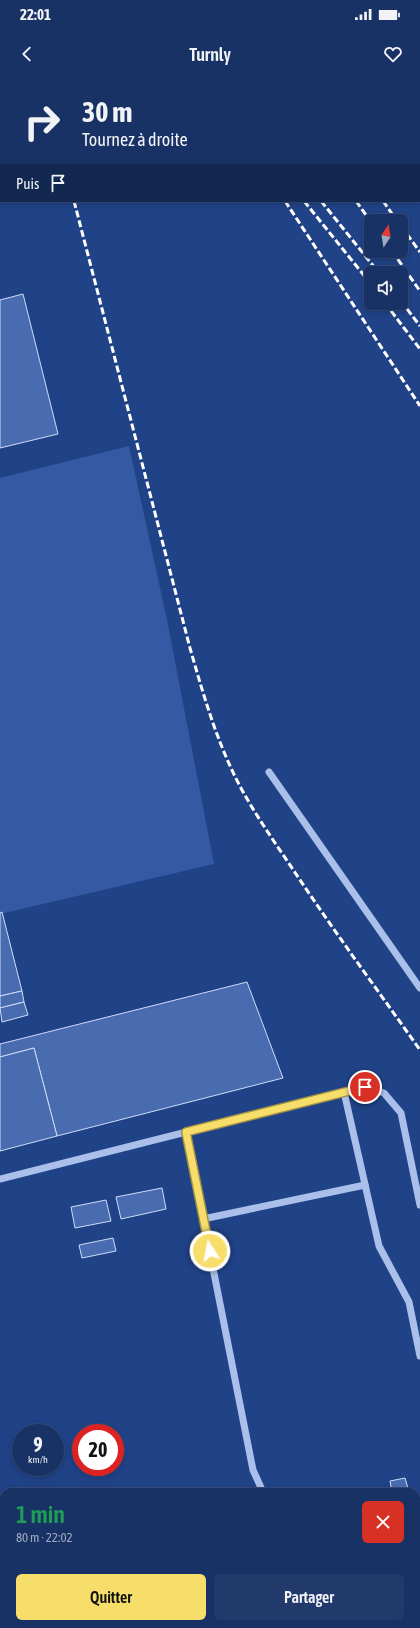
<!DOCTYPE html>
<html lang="fr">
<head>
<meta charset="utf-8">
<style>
  :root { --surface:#183265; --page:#213a6b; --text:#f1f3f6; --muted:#9faabf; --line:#364d79; --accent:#f7de6b }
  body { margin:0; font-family:"Asap Condensed",sans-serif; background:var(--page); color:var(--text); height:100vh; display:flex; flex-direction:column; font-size:15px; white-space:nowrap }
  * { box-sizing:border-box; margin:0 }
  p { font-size:13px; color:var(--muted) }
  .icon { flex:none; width:22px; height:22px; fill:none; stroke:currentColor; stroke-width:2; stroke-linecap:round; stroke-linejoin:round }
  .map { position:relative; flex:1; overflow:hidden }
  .details { position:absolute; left:0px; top:1408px; width:420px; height:140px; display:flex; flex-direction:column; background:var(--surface); border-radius:12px 12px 0 0; box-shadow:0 2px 6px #0003,0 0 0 1px var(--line) }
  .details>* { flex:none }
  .banner { position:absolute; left:0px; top:0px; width:420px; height:122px; box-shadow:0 2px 6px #0003,0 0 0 1px var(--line); background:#183265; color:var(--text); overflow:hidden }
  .needle { width:26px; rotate:12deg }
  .tools { position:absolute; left:364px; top:134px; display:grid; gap:8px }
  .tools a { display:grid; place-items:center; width:44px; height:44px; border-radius:6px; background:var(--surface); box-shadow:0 2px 6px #0003,0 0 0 1px var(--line); font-size:20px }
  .speed { position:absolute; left:12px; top:1344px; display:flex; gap:8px; font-size:20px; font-weight:700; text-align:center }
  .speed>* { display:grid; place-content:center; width:52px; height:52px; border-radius:50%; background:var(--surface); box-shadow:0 2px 6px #0003,0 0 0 1px var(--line); line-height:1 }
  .speed small { font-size:10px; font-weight:400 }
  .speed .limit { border:6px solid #d22; background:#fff; color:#111 }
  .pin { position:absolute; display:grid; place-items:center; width:34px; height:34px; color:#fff; margin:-17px; border:2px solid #fff; border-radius:50%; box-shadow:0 1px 4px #0007 }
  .me { position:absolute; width:44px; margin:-22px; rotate:349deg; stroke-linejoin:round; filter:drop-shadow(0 0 3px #0008) }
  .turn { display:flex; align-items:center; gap:14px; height:84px; padding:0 16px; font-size:18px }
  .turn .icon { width:52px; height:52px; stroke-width:2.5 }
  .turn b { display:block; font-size:28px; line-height:34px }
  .then { display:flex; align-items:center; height:38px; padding:0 16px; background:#0003; gap:8px; font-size:15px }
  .round { display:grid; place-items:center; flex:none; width:42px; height:42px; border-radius:6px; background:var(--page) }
  .headline { display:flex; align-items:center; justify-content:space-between; height:68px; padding:0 16px }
  h1 { font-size:24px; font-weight:600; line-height:30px; color:#1e9e55 }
  .primary-button { display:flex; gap:8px; margin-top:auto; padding:8px 16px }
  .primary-button a { flex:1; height:46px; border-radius:6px; background:var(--accent); color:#111; font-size:16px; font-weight:600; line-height:46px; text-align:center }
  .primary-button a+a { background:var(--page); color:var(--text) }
  .status { display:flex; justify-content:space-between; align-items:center; height:28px; padding:0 20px; background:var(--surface); direction:ltr }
  .status svg { height:11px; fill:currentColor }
  header { display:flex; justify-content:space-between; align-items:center; height:52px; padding:0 16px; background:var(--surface); font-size:18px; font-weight:600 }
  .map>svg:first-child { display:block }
</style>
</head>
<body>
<div class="status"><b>22:01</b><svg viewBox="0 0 49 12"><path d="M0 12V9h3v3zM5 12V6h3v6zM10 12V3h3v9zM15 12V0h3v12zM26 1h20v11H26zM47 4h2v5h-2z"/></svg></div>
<header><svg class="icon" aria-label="back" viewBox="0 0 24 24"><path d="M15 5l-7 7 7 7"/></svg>Turnly<svg class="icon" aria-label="heart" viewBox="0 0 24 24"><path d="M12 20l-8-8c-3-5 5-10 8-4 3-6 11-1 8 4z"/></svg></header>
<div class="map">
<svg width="420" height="1548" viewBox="0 0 420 1548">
  <rect width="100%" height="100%" fill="#204287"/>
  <path fill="#345aa4" d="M129,366L167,540L214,784L0,834V398Z"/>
  <g fill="#496baf" stroke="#cfddf7">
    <path d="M23,214L58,354L0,368V220Z"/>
    <path d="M2,832L22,911L0,916V833Z"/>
    <path d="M247,902L283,998L57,1056L34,968L0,977V964Z"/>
    <path d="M22,911L24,922L0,928V916Z"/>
    <path d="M24,922L28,935L2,942L0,928Z"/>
    <path d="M34,968L57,1056L0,1071V977Z"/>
    <path d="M162,1108L166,1129L121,1139L116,1117Z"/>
    <path d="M106,1120L111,1141L75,1148L71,1127Z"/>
    <path d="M113,1158L116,1171L82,1178L79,1165Z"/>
    <path d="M405,1398L409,1412H392L390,1401Z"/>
    <path d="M416,1443L420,1460V1476H416Z"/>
    <path d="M420,1494V1543L416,1522V1495Z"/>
    <path d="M161,1544H274L275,1548H162Z"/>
  </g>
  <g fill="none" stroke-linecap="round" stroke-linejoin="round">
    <path stroke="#aac0ea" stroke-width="2.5" stroke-dasharray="2 3" stroke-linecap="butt" d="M114,0L115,1"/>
    <g stroke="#aac0ea" stroke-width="7">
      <path d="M269,692L420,908"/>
      <path d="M344,1012L379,1166L409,1222L420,1276"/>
      <path d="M186,1052L253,1390L263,1412"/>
      <path d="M0,1099L365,1007L384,1013L401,1033L420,1125"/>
      <path d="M203,1139L365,1105"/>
      <path d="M296,1544L297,1548"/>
    </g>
    <g stroke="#fff" stroke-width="3" stroke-dasharray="7 3" stroke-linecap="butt">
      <path d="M36,0V1"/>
      <path d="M195,0L196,1"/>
      <path d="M211,0L212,1"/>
      <path d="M270,0L271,1"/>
      <path d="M296,0L297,1"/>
      <path d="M74,121L190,568C204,617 218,666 242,710C258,739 278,767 296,794C336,854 379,912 420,970"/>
      <path d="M285,121L420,326"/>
      <path d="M304,121L371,204"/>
      <path d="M321,121L379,193"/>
      <path d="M356,121L371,142"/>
      <path d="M383,121L397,141"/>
      <path d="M401,146L420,172"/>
      <path d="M392,171L420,211"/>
      <path d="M401,221L420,246"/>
      <path d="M385,223L420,269"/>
    </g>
  </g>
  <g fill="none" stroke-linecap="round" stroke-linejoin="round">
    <g stroke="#a19046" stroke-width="10">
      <path id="route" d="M210,1171L186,1052L365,1007"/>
    </g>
    <use href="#route" stroke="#f7de6b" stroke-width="7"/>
  </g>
</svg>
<div class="tools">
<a><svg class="needle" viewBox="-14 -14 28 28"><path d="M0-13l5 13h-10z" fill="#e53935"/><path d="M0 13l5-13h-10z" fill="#9faabf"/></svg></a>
<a><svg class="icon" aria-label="sound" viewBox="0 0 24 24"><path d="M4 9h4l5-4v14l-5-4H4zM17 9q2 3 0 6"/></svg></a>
</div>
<div class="speed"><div>9<small>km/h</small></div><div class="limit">20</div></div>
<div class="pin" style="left:365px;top:1007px;background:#d93025"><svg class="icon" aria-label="arrive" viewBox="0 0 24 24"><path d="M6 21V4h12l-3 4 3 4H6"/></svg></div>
<svg class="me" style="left:210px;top:1171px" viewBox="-20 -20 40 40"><circle r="17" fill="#f7de6b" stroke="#fff" stroke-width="3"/><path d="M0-11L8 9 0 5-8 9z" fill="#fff"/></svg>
<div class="banner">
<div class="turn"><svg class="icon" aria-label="right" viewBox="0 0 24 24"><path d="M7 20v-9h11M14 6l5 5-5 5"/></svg><div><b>30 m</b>Tournez à droite</div></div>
<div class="then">Puis<svg class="icon" aria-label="arrive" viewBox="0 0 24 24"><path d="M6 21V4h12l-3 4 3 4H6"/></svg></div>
</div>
<section class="details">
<div class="headline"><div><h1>1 min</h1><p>80 m · 22:02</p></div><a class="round" style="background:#d93025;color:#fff"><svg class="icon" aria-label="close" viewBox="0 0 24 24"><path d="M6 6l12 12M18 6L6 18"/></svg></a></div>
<div class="primary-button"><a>Quitter</a><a>Partager</a></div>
</section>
</div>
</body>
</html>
